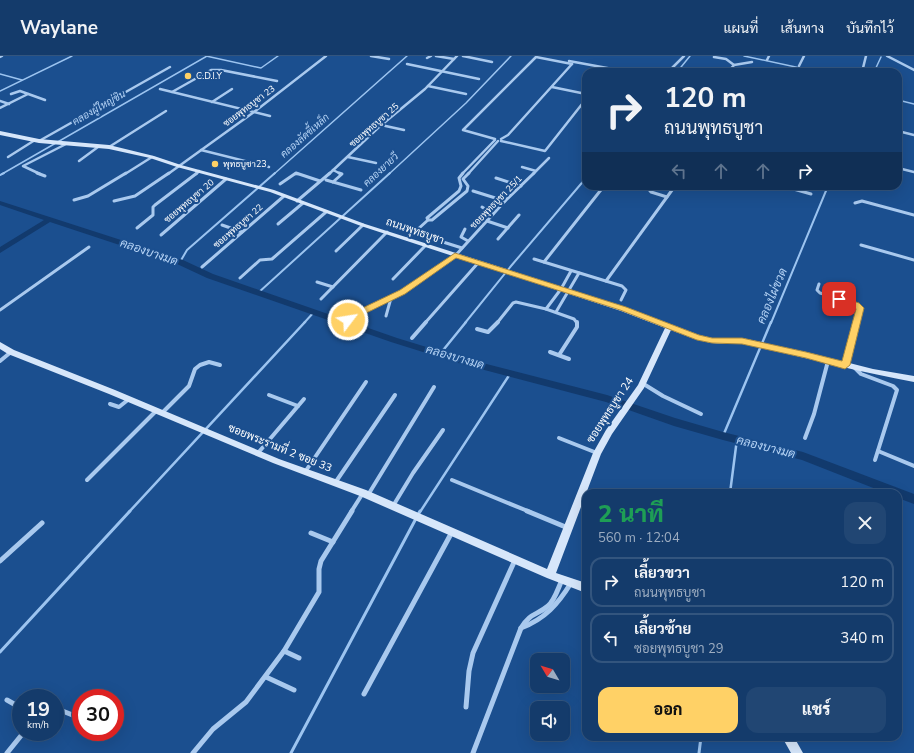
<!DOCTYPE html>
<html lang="th">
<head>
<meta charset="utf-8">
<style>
  :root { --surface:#143b6b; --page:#214673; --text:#f1f3f6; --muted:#9dadc1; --line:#33557e; --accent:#ffd166 }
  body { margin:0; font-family:"Nunito Sans",Sarabun,sans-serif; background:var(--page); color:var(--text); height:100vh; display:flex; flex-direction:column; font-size:15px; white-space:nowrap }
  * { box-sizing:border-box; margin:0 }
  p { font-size:13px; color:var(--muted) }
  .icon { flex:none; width:22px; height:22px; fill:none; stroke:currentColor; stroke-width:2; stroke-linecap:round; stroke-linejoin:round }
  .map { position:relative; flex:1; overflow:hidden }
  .side { position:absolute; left:582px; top:433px; width:320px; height:252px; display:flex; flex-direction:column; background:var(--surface); border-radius:12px; box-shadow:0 4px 16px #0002,0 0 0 1px var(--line) }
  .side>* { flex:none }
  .top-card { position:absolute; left:582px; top:12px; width:320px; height:122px; border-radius:12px; box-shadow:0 4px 16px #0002,0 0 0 1px var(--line); background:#143b6b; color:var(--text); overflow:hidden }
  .needle { width:26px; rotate:308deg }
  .tools { position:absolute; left:530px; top:597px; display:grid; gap:8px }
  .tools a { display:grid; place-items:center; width:40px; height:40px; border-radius:8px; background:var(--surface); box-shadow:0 4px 16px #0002,0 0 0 1px var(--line); font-size:20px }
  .speed { position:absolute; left:12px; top:633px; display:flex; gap:8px; font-size:20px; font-weight:700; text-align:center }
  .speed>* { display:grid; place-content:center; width:52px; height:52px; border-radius:50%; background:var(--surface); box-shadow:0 4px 16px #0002,0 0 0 1px var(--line); line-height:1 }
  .speed small { font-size:10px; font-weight:400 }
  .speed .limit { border:6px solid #d22; background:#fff; color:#111 }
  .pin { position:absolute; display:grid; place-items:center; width:34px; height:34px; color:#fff; margin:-17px; border-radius:8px; box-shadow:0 2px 6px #0006 }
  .me { position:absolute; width:44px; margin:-22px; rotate:59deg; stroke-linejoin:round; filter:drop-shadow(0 0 3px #0008) }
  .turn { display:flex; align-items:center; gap:14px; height:84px; padding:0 16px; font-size:18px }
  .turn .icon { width:52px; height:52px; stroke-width:2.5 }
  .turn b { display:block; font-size:28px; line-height:34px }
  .lanes { display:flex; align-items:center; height:38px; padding:0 16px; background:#0003; justify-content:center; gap:20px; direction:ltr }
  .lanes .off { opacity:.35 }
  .round { display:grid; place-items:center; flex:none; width:42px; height:42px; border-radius:12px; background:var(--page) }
  .summary { display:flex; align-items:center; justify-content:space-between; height:68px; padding:0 16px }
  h1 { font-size:24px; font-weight:800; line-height:30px; color:#1e9e55 }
  .cta { display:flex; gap:8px; margin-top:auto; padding:8px 16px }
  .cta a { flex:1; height:46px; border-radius:12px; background:var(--accent); color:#111; font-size:16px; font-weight:800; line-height:46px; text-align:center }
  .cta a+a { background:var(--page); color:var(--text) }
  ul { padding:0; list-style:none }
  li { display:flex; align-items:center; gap:12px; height:50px; margin:0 8px 6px; padding:0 8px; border:2px solid var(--line); border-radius:12px }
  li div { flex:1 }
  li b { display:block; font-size:15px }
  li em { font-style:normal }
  header { display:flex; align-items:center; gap:24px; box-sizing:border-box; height:56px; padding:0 20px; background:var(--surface); border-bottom:1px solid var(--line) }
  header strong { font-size:19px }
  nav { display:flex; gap:22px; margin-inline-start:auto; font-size:14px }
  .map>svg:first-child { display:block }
</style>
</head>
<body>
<header>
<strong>Waylane</strong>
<nav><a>แผนที่</a><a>เส้นทาง</a><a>บันทึกไว้</a></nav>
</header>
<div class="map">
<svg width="914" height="697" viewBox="0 0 914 697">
  <rect width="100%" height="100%" fill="#1b4f8f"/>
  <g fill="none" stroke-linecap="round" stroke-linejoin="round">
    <g stroke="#9cc4f0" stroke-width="1.5">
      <path d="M206,0L261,12L278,0"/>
      <path d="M744,0L819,16"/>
      <path d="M677,16L690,0"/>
      <path d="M874,16L881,1"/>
      <path d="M0,18L22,24"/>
      <path d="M0,35L72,0"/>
      <path d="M898,44L914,48"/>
      <path d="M2,118L207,0"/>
      <path d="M274,118L407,0"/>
      <path d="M389,118L466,47L511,0"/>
    </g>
    <g stroke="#9cc4f0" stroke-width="2">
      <path d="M0,119L4,117"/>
      <path d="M180,206L187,194L275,117"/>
      <path d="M258,237L390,117"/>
      <path d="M304,267L314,256"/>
      <path d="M465,267L511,210L586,122"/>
      <path d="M771,267L828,130"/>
    </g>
    <g stroke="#9cc4f0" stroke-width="2.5">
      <path d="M440,298L466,266"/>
      <path d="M723,380L771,266"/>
      <path d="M730,437L737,383"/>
      <path d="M129,456L305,266"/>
      <path d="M420,456L510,318"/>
    </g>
    <g stroke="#9cc4f0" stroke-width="3">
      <path d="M0,596L130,455"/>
      <path d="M291,697L420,455"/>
      <path d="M699,697L701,681"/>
    </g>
    <path fill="#123a6d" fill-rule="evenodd" d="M0,145L183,204L213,218L397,282L459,301L607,339L675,362L723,376L803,396L914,438V448L898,442V437H886L802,404L723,384L674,370L606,346L458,307L391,286L207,222L177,208L50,166L0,197V191L44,164L0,149Z"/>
    <g stroke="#a9c9ee" stroke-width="2.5">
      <path d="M371,0L389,3"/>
      <path d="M436,0L454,3"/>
      <path d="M463,0L492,6"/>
      <path d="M887,0L914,14"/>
      <path d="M0,1L2,0"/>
      <path d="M714,1L726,3L734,9"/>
      <path d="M427,2L431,0"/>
      <path d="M767,4L769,0"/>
      <path d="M569,5L629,16"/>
      <path d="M407,8L479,23"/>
      <path d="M799,10L804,0"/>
      <path d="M668,16L684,0"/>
      <path d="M728,16L734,9L752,6"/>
      <path d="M862,16L866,0"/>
      <path d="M428,30L466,38"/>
      <path d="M552,31L586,38"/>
      <path d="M160,33L270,60"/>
      <path d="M172,36L211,14H221L277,25"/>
      <path d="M11,38L20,35L45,44"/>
      <path d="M0,45L9,48"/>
      <path d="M212,46L232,33"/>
      <path d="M0,52L28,38"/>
      <path d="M381,69L404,74"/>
      <path d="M898,75L914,79"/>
      <path d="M495,83L463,74L536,1L572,8"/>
      <path d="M501,83L508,79L572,8"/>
      <path d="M39,85L170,11"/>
      <path d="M501,85L545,95L586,43"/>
      <path d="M109,91L166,55"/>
      <path d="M201,94L269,111"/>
      <path d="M8,101L35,84"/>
      <path d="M348,101L376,107"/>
      <path d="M79,105L98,91"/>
      <path d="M522,111L536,115"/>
      <path d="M898,112L914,116"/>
      <path d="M333,114L341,118"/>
      <path d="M40,118L23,110L66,88"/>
      <path d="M125,118L152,101"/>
      <path d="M168,118L254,56L326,0"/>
      <path d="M196,118L199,115"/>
      <path d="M295,118H298"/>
      <path d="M329,118L379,71L425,33L457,0"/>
      <path d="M462,118L495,84"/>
      <path d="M468,118L498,85"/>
      <path d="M533,118L549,102"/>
    </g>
    <g stroke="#a9c9ee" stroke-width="3">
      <path d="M37,117L45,120"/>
      <path d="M496,122L521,130"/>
      <path d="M326,124L361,134"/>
      <path d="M333,126L342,118L339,117"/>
      <path d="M280,128L296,117L320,125"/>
      <path d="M646,130L651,136L667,141"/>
      <path d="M783,130L811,138"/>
      <path d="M473,135L505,145"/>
      <path d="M74,144L88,140L126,117"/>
      <path d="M114,145L135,140L169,117"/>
      <path d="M297,145L330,117"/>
      <path d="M855,147L862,145L914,159"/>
      <path d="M482,151L493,158"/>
      <path d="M428,164H432L467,135L468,130L463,123L469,117"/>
      <path d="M487,165L508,172"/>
      <path d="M278,168L303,147"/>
      <path d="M222,169L242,176"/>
      <path d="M137,172L153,159V151L155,149L197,117"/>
      <path d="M465,173L461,181L468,185"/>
      <path d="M161,179L226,123"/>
      <path d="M407,183L428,164L427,162L459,135L461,130L459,122L463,117"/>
      <path d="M498,183L519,159"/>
      <path d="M443,186L462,192"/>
      <path d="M861,189L914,204"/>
      <path d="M336,195L363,169"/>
      <path d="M534,203L622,230L626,234L621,244"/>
      <path d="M544,206L604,130"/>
      <path d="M202,211L284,140"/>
      <path d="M240,222L260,204L272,203L326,156"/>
      <path d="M393,223L425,190"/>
      <path d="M606,225L675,130"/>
      <path d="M317,226L333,231"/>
      <path d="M819,228L817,234L820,237L857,248L860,252L856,267"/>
      <path d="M321,243L387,176"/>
      <path d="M546,253L561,233L571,215"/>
      <path d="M0,254L89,191"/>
      <path d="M556,256L579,217"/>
      <path d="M386,260L391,242"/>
      <path d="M349,264L355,259L403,236L455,200L505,145L534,117"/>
      <path d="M425,267L478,207"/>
      <path d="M497,267L513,247L516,246L546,253L574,263L577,267"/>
    </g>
    <g stroke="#a9c9ee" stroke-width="4">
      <path d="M477,273L488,276L498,266"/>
      <path d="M412,282L426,266"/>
      <path d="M550,296L569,303"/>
      <path d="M559,299L577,271V266"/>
      <path d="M0,305L11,296"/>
      <path d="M845,309L856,266"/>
      <path d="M854,311L861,318L893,330L897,334L875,404"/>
      <path d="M642,327L663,340L701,358"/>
      <path d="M269,339L298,350"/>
      <path d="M110,348L119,351L129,343"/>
      <path d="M162,357L189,330L195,313L200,309L209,306L220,309"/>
      <path d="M559,382L597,397"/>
      <path d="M805,382L814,358L828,305"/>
      <path d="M878,395L914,410"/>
      <path d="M258,397L304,343"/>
      <path d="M305,416L366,326"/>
      <path d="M87,424L156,355"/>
      <path d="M452,424L530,456"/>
      <path d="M335,427L395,339"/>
      <path d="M368,439L434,331"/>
      <path d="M393,450L413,417L443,374"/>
      <path d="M351,456L363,437"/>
    </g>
    <g stroke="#a9c9ee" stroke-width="5">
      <path d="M527,455L568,472"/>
      <path d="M311,477L333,486"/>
      <path d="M0,505L42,467"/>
      <path d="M521,572C545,563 558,548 571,527"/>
      <path d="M284,595L299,602"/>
      <path d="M266,621L294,634"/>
      <path d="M364,638L452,476"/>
      <path d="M7,644L21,652"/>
      <path d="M466,651L469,615L473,597L515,504"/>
      <path d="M55,652L80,662"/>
      <path d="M7,697L24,676"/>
      <path d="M193,697L213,673L246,646L284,595L319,536V513L321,505L352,455"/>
      <path d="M473,697L521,572C531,556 536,560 548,550C555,544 558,532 562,524"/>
    </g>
    <g fill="#d6e6fa" fill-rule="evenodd">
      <path d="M0,75L39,83L109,89L154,100L181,109L274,134L365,168L625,251L699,279L712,282H742L806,296L873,313L914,320V326C858,316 803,301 748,289C736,286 724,289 712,287C698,285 684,279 671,274L644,332L612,378L601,398L556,517L586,527V537L547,522L360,440L273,407L109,338L8,298L0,293V286L14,294L115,334L279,403L366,434L547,513L593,397L606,374L638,329L665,272L621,255L361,170L270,136L177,111L150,102L109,93L39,87L0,79Z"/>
      <path d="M782,681H794L803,697H791Z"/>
    </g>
  </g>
  <path fill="#ffd166" stroke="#a68842" d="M455,197L626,251L699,279L712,282H742L806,296L842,305L856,253L854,250L836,245L835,243L839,240L859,247L864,252L850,309L845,313L806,302L742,288L712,287L697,284L620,254L456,202L405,238L358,261L351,266H346V262L352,257L400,234Z"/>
  <g fill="#ffd166" stroke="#1b4f8f" stroke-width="1.5">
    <circle cx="188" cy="20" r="4"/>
    <circle cx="215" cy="108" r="4"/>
  </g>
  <g text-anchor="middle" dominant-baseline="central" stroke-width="4" stroke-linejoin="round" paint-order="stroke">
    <g font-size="9" fill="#fff" stroke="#1b4f8f" text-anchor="start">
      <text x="196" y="20">C.D.I.Y</text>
      <text x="223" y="108">พุทธบูชา23</text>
    </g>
    <g font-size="9" fill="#fff" stroke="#1b4f8f">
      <text transform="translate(249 50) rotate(-37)">ซอยพุทธบูชา 23</text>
      <text transform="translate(374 69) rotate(-41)">ซอยพุทธบูชา 25</text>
      <text transform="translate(189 145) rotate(-40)">ซอยพุทธบูชา 20</text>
      <text transform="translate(496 146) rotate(-46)">ซอยพุทธบูชา 25/1</text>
      <text transform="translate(238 170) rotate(-41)">ซอยพุทธบูชา 22</text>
    </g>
    <g font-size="10" font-style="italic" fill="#b5d3f5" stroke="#1b4f8f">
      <text transform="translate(99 52) rotate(-30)">คลองผู้ใหญ่ชิน</text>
      <text transform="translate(305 80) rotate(-41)">คลองลัดขี้เหล็ก</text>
      <text transform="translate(381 114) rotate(-43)">คลองยายวี</text>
    </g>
    <g font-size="11" fill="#fff" stroke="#1b4f8f">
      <text transform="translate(415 175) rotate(19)">ถนนพุทธบูชา</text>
      <text transform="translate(610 354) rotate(-57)">ซอยพุทธบูชา 24</text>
      <text transform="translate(280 392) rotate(22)">ซอยพระรามที่ 2 ซอย 33</text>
    </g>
    <g font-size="12" font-style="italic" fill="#b5d3f5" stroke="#1b4f8f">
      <text transform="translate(149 196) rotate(19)">คลองบางมด</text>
      <text transform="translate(772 240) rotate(-67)">คลองไผ่ขวด</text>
      <text transform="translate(455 301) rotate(16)">คลองบางมด</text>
      <text transform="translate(766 391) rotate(14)">คลองบางมด</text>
    </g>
  </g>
</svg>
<div class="tools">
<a><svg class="needle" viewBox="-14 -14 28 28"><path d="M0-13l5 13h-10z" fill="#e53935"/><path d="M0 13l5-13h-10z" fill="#9dadc1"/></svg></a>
<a><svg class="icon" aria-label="sound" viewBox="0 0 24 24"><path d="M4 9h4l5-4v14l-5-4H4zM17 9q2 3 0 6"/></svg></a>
</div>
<div class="speed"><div>19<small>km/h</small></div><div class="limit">30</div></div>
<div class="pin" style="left:839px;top:243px;background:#d93025"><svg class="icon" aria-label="arrive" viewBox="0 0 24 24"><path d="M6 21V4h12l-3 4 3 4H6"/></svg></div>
<svg class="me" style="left:348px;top:264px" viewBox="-20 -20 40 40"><circle r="17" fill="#ffd166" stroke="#fff" stroke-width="3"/><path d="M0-11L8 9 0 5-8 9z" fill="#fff"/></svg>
<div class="top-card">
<div class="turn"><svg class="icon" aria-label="right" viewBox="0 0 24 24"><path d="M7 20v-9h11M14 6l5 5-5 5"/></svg><div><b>120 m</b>ถนนพุทธบูชา</div></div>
<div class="lanes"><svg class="icon off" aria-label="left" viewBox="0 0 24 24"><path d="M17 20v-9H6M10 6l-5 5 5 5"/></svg><svg class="icon off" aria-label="ahead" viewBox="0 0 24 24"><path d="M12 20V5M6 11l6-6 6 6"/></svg><svg class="icon off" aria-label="ahead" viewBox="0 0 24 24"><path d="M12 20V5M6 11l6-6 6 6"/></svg><svg class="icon" aria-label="right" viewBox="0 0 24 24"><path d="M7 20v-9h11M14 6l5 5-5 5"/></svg></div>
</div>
<section class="side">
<div class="summary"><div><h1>2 นาที</h1><p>560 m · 12:04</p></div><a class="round"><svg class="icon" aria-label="close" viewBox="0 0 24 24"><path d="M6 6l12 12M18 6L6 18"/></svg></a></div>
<ul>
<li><svg class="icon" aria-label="right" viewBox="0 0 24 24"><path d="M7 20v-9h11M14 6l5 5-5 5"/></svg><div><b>เลี้ยวขวา</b><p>ถนนพุทธบูชา</p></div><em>120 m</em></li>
<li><svg class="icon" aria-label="left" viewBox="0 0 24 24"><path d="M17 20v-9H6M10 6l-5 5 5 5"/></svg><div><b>เลี้ยวซ้าย</b><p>ซอยพุทธบูชา 29</p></div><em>340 m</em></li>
</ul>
<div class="cta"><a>ออก</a><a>แชร์</a></div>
</section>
</div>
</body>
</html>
